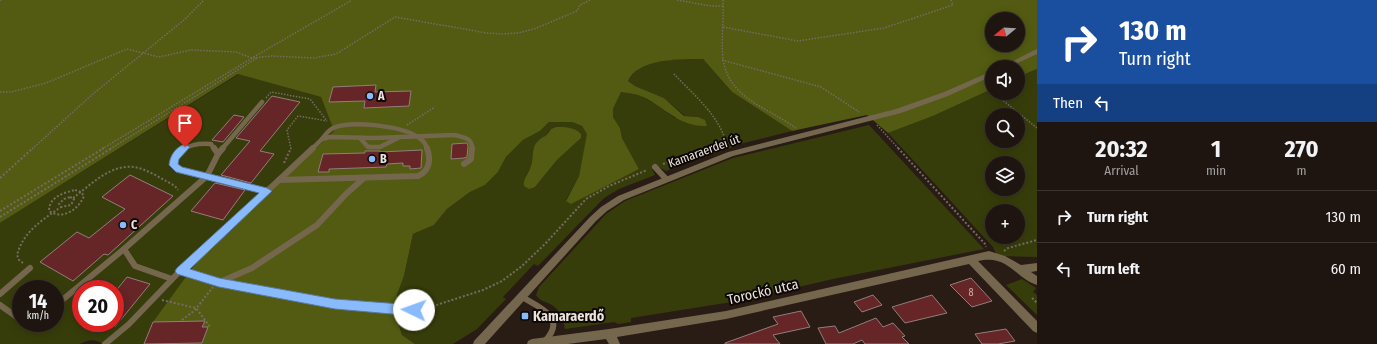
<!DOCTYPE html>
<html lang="en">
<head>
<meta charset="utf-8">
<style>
  :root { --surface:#1e1510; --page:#2b221e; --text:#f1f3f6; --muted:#a19f9f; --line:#3c3430 }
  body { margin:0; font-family:"Fira Sans Condensed",sans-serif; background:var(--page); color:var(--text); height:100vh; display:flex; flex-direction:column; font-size:15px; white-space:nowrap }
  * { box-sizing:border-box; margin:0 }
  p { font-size:13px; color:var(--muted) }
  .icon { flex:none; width:22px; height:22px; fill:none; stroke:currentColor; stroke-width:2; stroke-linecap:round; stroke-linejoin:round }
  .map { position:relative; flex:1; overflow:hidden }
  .details { display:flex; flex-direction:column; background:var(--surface); width:340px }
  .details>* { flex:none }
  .top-card { background:#1a4fa0; color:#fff; overflow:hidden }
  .needle { width:26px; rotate:252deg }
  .buttons { position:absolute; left:985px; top:12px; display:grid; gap:8px }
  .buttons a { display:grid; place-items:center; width:40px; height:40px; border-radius:50%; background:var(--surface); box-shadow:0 2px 10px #0003,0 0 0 1px var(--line); font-size:20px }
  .speed { position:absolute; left:12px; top:280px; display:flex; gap:8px; font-size:20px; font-weight:700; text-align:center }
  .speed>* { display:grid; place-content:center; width:52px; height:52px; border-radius:50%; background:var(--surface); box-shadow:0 2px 10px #0003,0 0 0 1px var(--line); line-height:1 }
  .speed small { font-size:10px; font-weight:400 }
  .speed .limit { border:6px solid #d22; background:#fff; color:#111 }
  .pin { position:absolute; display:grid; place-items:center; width:34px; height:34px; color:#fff; margin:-41px -17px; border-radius:50% 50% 50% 0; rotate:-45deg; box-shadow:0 0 4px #0007 }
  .pin .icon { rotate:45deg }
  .me { position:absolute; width:44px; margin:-22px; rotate:273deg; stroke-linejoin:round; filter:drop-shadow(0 0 3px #0008) }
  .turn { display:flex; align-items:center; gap:14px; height:84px; padding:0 16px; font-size:18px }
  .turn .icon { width:52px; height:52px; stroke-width:2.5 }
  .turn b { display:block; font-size:28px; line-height:34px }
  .then { display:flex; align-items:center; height:38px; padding:0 16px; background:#0003; gap:8px; font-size:15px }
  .eta { display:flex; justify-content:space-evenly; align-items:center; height:68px; text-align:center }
  .eta b { font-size:24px; font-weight:700; line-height:28px }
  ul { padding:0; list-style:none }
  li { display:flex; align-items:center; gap:12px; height:52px; padding:0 16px; border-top:1px solid var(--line) }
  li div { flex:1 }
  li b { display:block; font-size:15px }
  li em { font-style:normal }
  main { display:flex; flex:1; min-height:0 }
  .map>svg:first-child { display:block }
</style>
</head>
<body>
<main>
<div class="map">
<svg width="1037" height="344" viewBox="0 0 1037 344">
  <rect width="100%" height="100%" fill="#281c15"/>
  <g fill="#373d0a" fill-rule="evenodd">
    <path d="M677,59H703L732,92L792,131L744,143L666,171L659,167L652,169L655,175L619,189L604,198L538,266L534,264L503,297L506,299L477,329L453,344H415L402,335L397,319V295L404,276L413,234L434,225L447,209L470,192L485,185L498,172L506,157L523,140L540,131L549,122H572L582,126L588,134L579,176L566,200L639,169L622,138L620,128L613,117V109L621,91L641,96L657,105L675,118L698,117L685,116L664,98L635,86L628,81C636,64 661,61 677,59ZM556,127L569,128L581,138L557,160L535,187L526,176L532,165L538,141L546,136L551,129Z"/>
    <path d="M1037,69V257L997,256L993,247L888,133L933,116L992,89V93H1018V77ZM992,115H1018V141H992ZM992,163H1018V189H992ZM992,211H1018V237H992Z"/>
    <path d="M239,74L321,97L334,131L303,160L153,322L144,344H102C95,338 88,340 80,344H0V223ZM21,289H55V323H21ZM81,289H115V323H81Z"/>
    <path d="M869,125L984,249L833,279L738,301L631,318V322L618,324L614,322L565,329C563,319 560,309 550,304C544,301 540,301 536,295L539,287L606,214L625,201L733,158Z"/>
    <path d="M1022,279L1036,288L1033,292L1037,295V315L1006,285Z"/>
  </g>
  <g fill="#525b11" fill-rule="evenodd">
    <path d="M0,0H1037V69L1018,77V67H992V89L933,116L888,133L867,115L792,131L732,92L703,59C683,59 638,58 628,81L635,86L664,98L684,116L698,117L705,120L707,126C679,127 666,108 643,97C636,94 628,93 621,92L613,109V117L620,128L622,138L639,169L571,204L566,201L579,176L587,134L582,126L572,122H549L540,131L523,140L506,157L498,172L485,185L470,192L447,209L434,225L413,234L404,276L397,295V319L402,335L415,344H144L153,322L199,259L334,131L321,97L238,74L0,223ZM992,19H1018V45H992Z"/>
    <path d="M556,127C565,127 575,127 581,134V138L557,160L535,187L529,189L524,186C523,178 529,173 531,166C534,158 531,147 538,141C544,135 545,139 551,129Z"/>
  </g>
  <g fill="#662526" stroke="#917e7d">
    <path d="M376,85L375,92L411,91L409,106L364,108L365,101L329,102L333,87Z"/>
    <path d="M272,96L300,102L260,151L274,154L251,183L221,175L250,141L236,138Z"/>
    <path d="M234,115L244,117L223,142L212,140Z"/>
    <path d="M467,143L468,146L467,157L464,158L451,159L452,144Z"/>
    <path d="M422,150L421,168L410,169V166H403V163L387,164L386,167L329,169V172H318L323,154L365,153V151H380V152Z"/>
    <path d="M130,175L173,196L108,255L104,254L73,281L40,262L77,232L89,238L125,209L102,197Z"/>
    <path d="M215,183L245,190L223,220L191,211Z"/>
    <path d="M127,277L150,284L115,327V292Z"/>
    <path d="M971,278L992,301L972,307L950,285Z"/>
    <path d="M873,295L882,305L862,312L854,302Z"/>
    <path d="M932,295L947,313L905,323L892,307Z"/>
    <path d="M801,311L810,327L773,335L780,344H725V343L778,324L773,317Z"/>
    <path d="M876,318L883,327L893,323L905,336L902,337L909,344H865L862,340L853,344H826L818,328L835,326L839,333Z"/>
    <path d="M205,321L202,327H208L202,343L144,344L153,322Z"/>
    <path d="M1006,329L1015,341L998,344H982L975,334Z"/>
  </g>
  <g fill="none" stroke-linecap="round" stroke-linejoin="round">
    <g stroke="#766b65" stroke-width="1.5" stroke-dasharray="1.5 1.5" stroke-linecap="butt">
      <path d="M0,0H2"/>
      <path d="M677,0L711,6H723"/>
      <path d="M723,0C724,19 721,39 723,58C728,99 768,107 797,129"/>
      <path d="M723,27L798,41L884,28L953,5L951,0"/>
      <path d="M722,60L821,87L859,112"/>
      <path d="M674,74C691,92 715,112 724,136C720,143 715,146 707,149"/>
      <path d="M985,86L992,91"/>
      <path d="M0,92H11L46,83L127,49L159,57L191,50L236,52L252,58L272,56L314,58L336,54L395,17L487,33L502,34L518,33L534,29L577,11L580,5L590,0"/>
      <path d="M994,93L1037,128"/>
      <path d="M266,98L271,92L310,99L327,121"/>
      <path d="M407,125L435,107"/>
      <path d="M877,125L899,149"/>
      <path d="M32,149L94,93L184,20L204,0"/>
      <path d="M102,149L252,58L352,0"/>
      <path d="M110,149L257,58"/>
      <path d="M291,149L287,130L298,116L327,121"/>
    </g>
    <g stroke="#766b65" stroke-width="2" stroke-dasharray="2 2" stroke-linecap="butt">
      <path d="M898,148L985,244L986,247"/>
      <path d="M284,163L291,148"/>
      <path d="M663,164L710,148"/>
      <path d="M0,178L33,148"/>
      <path d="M75,190L81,192L84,196C78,210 63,220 49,211C49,197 63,193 75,190Z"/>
      <path d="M70,197L74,199L71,205L61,207L59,204L64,199Z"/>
      <path d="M73,198C92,184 115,159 142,169C153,173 164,180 175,186L178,190"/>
      <path d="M0,211L104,148"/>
      <path d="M0,217L112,148"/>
      <path d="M1004,251L1008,248L1037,240"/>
      <path d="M23,263L19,260L17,255C23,232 42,220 61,207"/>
      <path d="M1032,298L1037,303"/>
      <path d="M162,300L196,308L211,328"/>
      <path d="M421,310L483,290L502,281L522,266L545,244L586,199L609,186L647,170"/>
      <path d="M182,320L195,310L213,287"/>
    </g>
    <g stroke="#74674d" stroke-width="4.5">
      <path d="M360,138L368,147H380L398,138"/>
      <path d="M322,139C325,135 329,130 333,128C351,120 402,126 418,137C423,140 426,144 427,149"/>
      <path d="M183,149C192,144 201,143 211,144L214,149"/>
      <path d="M222,149L262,102"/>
      <path d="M312,149L322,139L330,137L375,138L454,135C463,137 473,138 472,149"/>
    </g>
    <g stroke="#74674d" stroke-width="6">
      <path d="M184,148C178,152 175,158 174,165L179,170L267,191"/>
      <path d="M214,148L218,154"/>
      <path d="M464,164L471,159L472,148"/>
      <path d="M655,167L666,179"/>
      <path d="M279,180L313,148"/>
      <path d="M124,249L135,266L172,279"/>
      <path d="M180,271C257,292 334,305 414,311"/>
      <path d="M220,282L252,268L317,225L346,194L364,178"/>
      <path d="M0,294L30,268"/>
      <path d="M522,297C541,308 567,318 545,341"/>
      <path d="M0,305L21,320"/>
      <path d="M55,306L124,249L207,176L218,154L223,148"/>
      <path d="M105,344L129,324L180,271L279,180L418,176C430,171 431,159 427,148"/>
    </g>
    <path fill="#74674d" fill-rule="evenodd" d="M989,251L1005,256L1021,265L1037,263V271L1031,272L1037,276V285C1014,277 1008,254 978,261L1037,321V333L1033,331L969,264L726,319L617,337L620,344H609L606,339L568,344H527L528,341L532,339L609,329L726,311Z"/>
    <g fill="#74674d" fill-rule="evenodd">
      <path d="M1037,49V54L1009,67H1001Z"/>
      <path d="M992,71V76L948,96L901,113L733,156L624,200L607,211L596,221L485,344H473L474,341L590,217L601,207L618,196L728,152L896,109L944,92Z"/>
    </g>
  </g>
  <path fill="#89bafc" stroke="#5979a4" d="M185,144L190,147L179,159L178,164L182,167L267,188L272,191L190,269L219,278L335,299L414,305L418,307L419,310L418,314L414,316L335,309L219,287L177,274L175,271L177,268L259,193L176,172L169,165C170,155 176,147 185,144Z"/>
  <g fill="#89bafc" stroke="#0d0805" stroke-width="1.5">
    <circle cx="370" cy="96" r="4"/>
    <circle cx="372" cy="159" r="4"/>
    <circle cx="123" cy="225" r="4"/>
    <rect x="521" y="312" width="8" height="8" rx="2"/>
  </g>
  <g text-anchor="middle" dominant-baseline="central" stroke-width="4" stroke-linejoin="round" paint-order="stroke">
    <g font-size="10" fill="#cab4b0">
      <text x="971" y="293">8</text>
    </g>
    <g font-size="12" font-weight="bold" fill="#ece3de" stroke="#0d0805" text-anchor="start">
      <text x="378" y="96">A</text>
      <text x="380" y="159">B</text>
      <text x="131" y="225">C</text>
    </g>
    <g font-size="12" fill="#ece3de" stroke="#0d0805">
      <text transform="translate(704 151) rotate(-20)">Kamaraerdei út</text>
    </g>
    <g font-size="14" fill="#ece3de" stroke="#0d0805">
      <text transform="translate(763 292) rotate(-13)">Torockó utca</text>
    </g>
    <g font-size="14" font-weight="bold" fill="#ece3de" stroke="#0d0805" text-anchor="start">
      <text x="533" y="316">Kamaraerdő</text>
    </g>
  </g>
</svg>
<div class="buttons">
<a><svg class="needle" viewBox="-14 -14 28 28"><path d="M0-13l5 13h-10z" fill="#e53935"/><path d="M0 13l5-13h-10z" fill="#a19f9f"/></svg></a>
<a><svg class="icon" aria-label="sound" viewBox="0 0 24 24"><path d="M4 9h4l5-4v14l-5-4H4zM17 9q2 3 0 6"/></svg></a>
<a><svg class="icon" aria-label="search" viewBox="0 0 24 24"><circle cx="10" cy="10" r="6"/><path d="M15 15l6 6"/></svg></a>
<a><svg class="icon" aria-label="layers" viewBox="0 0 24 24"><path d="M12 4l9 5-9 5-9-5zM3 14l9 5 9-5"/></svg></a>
<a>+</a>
</div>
<div class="speed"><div>14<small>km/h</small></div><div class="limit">20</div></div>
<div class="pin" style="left:185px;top:147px;background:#d93025"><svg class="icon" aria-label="arrive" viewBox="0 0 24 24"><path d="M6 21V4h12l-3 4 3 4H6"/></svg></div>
<svg class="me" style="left:414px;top:310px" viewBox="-20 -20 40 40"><circle r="19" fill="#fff"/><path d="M0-13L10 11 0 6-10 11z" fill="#89bafc"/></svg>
</div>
<section class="details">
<div class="top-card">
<div class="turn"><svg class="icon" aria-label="right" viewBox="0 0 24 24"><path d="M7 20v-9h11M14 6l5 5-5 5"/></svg><div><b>130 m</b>Turn right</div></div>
<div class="then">Then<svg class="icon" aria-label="left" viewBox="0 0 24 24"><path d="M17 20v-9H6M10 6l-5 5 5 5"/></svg></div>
</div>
<div class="eta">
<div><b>20:32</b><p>Arrival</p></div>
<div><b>1</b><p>min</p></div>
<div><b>270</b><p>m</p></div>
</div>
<ul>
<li><svg class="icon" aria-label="right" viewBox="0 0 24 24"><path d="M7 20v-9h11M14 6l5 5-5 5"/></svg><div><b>Turn right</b></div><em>130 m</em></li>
<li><svg class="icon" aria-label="left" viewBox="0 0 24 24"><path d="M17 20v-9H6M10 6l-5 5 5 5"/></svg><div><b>Turn left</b></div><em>60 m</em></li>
</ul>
</section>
</main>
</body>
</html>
